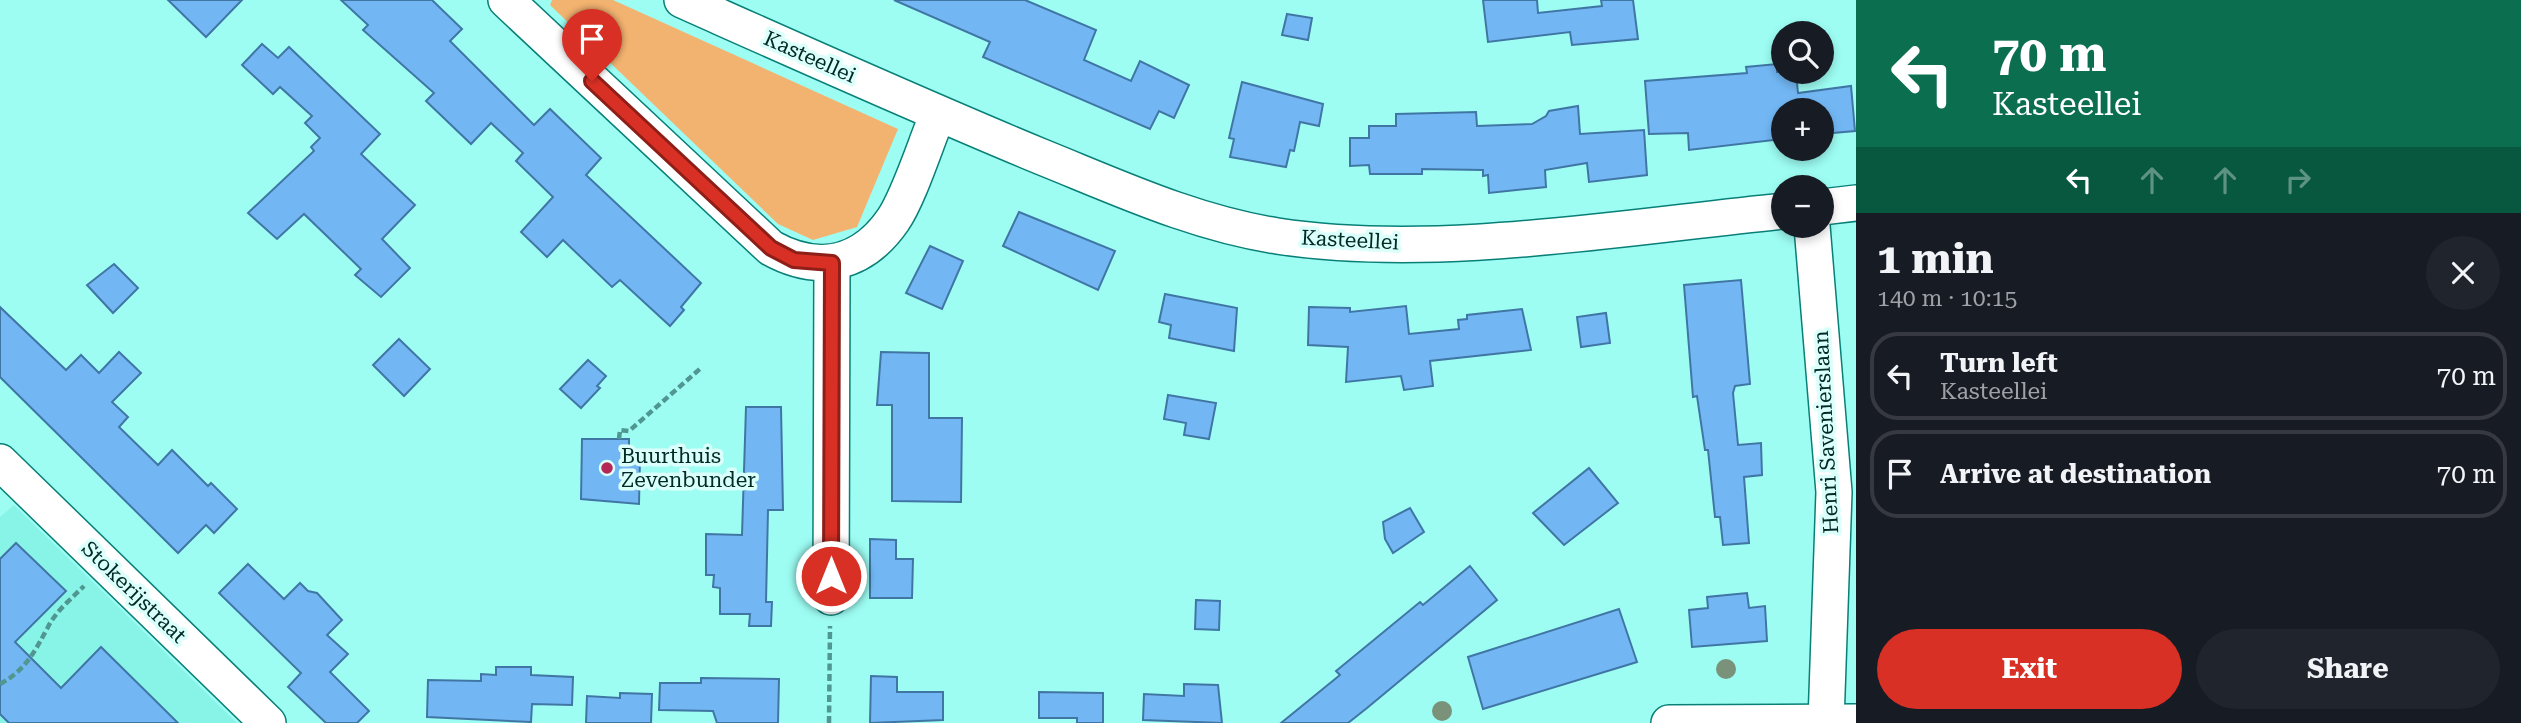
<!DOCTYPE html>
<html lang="en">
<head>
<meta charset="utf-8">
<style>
  :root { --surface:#171b24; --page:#20242c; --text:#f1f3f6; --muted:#9ea1a6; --line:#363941; --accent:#d93025 }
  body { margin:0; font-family:"Roboto Serif",serif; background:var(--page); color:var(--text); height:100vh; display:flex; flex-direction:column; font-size:26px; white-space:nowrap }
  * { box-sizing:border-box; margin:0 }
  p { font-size:23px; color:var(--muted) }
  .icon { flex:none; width:38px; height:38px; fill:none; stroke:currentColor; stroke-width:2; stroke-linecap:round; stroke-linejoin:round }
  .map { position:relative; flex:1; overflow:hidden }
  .side { display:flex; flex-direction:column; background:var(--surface); width:665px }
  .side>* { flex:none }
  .guide { background:#0b6e4f; color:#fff; overflow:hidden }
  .tools { position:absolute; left:1771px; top:21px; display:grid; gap:14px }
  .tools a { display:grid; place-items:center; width:63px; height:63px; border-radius:50%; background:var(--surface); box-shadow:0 4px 10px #0003; font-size:35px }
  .pin { position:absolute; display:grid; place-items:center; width:60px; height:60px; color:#fff; margin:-72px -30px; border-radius:50% 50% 50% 0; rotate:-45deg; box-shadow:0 0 7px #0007 }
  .pin .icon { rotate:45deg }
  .me { position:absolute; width:77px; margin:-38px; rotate:0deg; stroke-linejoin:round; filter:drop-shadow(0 0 5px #0008) }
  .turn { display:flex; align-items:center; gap:24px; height:147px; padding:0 21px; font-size:32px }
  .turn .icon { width:91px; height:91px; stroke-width:2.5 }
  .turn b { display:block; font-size:49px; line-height:60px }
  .lanes { display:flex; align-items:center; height:66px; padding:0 21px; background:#0003; justify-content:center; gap:35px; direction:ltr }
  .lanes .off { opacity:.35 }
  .round { display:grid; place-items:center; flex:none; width:74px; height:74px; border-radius:37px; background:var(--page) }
  .overview { display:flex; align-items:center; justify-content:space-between; height:119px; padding:0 21px }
  h1 { font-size:42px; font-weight:700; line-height:52px }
  .primary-button { display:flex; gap:14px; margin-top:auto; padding:14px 21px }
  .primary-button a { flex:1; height:80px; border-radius:42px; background:var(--accent); color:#fff; font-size:28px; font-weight:700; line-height:80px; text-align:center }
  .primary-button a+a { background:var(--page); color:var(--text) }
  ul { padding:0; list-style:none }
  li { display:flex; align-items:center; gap:21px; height:88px; margin:0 14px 10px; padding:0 7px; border:4px solid var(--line); border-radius:28px }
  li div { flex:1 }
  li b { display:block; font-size:26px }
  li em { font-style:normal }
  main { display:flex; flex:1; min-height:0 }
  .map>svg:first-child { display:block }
</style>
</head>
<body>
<main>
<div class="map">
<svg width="1856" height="723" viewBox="0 0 1856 723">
  <rect width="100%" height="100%" fill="#9dfdf3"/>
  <path fill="#88f4e8" d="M14,505L237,723H0V517Z"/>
  <path fill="#f3b370" d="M552,0H613L898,129L857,227L813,240L778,224L550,5Z"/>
  <g fill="#72b7f4" stroke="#4076a4" stroke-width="2">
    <path d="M168,0H242L206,37Z"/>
    <path d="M341,0H432L462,29L450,41L534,125L550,109L601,158L586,175L701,283L681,307L684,310L670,326L620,280L612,287L563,240L547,257L521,232L553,197L516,161L523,153L491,123L471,144L426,101L434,93L363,30L368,25Z"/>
    <path d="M894,0H1025L1096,30L1084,60L1131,81L1140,61L1189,85L1174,118L1159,111L1150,129L983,57L990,42Z"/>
    <path d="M1483,0H1537L1538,13L1602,6L1601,0H1633L1638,39L1572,45L1570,32L1488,42Z"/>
    <path d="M1287,14L1312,18L1308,40L1282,35Z"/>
    <path d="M262,44L278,58L289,47L380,134L361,154L415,205L382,239L410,268L381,297L355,275L361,269L304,214L277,239L248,213L314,151L311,147L320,138L305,123L312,116L280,87L273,94L242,65Z"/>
    <path d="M1777,64V72H1796L1798,93L1851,86L1855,131L1822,134V110H1783V139L1689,150L1688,133L1649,134L1645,81L1747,73L1746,67Z"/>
    <path d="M1242,82L1323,104L1319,126L1300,122L1294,151L1290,150L1286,167L1230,157L1234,139L1229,138Z"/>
    <path d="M1578,106L1580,134L1644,130L1647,175L1589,182L1587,163L1545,170L1546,187L1489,193L1488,175L1483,176V170L1422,169V174H1370L1369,165L1350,166V138H1369V126H1396V114L1476,112L1477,126L1532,124L1546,116L1549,111Z"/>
    <path d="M1019,212L1115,251L1098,290L1003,246Z"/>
    <path d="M930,246L963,261L942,309L906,293Z"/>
    <path d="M114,264L138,288L113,313L87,285Z"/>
    <path d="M1741,280L1750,384L1735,386L1733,393L1738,445L1761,443L1762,475L1744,477L1749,543L1723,545L1720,517H1715L1708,450H1705L1697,396L1693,397L1684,285Z"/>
    <path d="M1165,294L1237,308L1234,351L1169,338L1171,325L1159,322Z"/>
    <path d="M1406,306L1409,334L1459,329L1458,320L1467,319V315L1522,309L1531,350L1430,361L1433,386L1404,390L1401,376L1346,382L1348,347L1308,345L1309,307L1350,308V312Z"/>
    <path d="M0,307L66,370L81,355L99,373L119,352L141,373L112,402L128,417L119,427L158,465L172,450L208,486L211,483L237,509L214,533L206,525L178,553L0,377Z"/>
    <path d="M1606,313L1610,343L1581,347L1577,317Z"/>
    <path d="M399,339L430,369L404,396L373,365Z"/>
    <path d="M881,352L929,353V418H962L961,502L892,501V405H877Z"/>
    <path d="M588,360L606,376L597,386L600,388L581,408L560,389Z"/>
    <path d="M1168,395L1216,403L1209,439L1184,435L1186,423L1164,419Z"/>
    <path d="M746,407H781L783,510H768L766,602H772L771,626H749L750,614H720V588L713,587L714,575H706V534L742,535Z"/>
    <path d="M582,439H629V457H640L639,504L581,499Z"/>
    <path d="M1589,468L1618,503L1564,545L1533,513Z"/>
    <path d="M1410,508L1424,532L1393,553L1385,539L1383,522Z"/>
    <path d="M870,539L896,540V559H913L912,598H870Z"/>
    <path d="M16,543L66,591L15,642L61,688L101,647L178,723H9L0,714V559Z"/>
    <path d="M248,564L284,599L300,583L308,591L317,593L342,620L327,635L348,654L330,672L369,711L357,723H326L288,687L301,673L219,593Z"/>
    <path d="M1470,566L1497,600L1367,708L1348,723H1281L1340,675L1336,671L1420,602L1423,605Z"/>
    <path d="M1747,593L1749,608L1765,606L1767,641L1692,647L1689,610L1708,608L1707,597Z"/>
    <path d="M1196,600L1220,601L1219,630L1195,629Z"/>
    <path d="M1619,609L1637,662L1483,709L1468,657Z"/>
    <path d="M496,667H531V675L573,677L572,705L532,704L531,722L427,717L428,680L481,681V674L496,675Z"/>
    <path d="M871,676L897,677V692H943V720L870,723Z"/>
    <path d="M701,678L779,679L778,723H717L713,711L659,710L660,683H701Z"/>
    <path d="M1184,684L1218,685L1222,723L1143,720L1144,694L1184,696Z"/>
    <path d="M1039,692L1103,693V723H1077V718H1039Z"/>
    <path d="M620,693L652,694L651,723H586L587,696L620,698Z"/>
  </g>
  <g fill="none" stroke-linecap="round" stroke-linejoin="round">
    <g stroke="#087f77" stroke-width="38">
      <g id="minor">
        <path d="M506,0L771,248C818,274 862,265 893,220C909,197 926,142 938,114"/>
        <path d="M682,0C801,53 921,107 1042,157C1119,188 1194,223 1277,236C1435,260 1624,227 1783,211"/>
        <path d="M1822,207L1856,203"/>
        <path d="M1812,226L1834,492L1826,722"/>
        <path d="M0,462L268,723"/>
        <path d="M831,597L832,263"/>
        <path d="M1669,723L1856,722"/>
      </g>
    </g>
    <g stroke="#519791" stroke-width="4.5" stroke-dasharray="7 3.5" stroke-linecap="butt">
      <path d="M619,439L620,430L629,431L701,368"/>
      <path d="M0,684C26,670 35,651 48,627C56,611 72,598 84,586"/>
      <path d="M829,723L830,626"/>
    </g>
    <use href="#minor" stroke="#fff" stroke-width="35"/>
  </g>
  <g fill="#799279">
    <circle cx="1726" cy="669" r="10"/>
    <circle cx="1442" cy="711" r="10"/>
  </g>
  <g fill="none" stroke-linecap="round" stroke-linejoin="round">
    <g stroke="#8d1f18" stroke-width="18">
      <path id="route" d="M592,81L771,248L794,260L832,263L831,576"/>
    </g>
    <use href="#route" stroke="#d93025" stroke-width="12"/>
  </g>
  <circle fill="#b62757" stroke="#dbfffa" stroke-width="2.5" cx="607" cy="468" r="7"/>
  <g text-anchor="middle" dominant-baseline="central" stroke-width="7" stroke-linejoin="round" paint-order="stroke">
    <g font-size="21" fill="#002a27" stroke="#dbfffa">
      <text transform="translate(810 57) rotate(24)">Kasteellei</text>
      <text transform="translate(1350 240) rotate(3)">Kasteellei</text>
      <text transform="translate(1826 432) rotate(-93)">Henri Savenierslaan</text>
      <text transform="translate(134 592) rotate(44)">Stokerijstraat</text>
    </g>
    <g font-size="21" fill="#002a27" stroke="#dbfffa" text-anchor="start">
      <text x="621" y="456">Buurthuis<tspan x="621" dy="24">Zevenbunder</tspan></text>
    </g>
  </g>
</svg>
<div class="tools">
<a><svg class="icon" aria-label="search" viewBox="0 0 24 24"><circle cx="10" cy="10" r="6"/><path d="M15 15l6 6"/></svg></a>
<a>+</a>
<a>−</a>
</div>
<div class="pin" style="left:592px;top:81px;background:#d93025"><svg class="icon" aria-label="arrive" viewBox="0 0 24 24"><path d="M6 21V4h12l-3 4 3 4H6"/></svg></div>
<svg class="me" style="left:831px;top:576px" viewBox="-20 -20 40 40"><circle r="17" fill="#d93025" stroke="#fff" stroke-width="3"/><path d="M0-11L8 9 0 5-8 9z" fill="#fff"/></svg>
</div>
<section class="side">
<div class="guide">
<div class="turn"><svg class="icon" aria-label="left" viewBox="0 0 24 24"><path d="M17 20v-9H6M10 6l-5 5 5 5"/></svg><div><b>70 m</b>Kasteellei</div></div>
<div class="lanes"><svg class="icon" aria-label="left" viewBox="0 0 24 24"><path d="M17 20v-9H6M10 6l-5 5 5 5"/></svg><svg class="icon off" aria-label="ahead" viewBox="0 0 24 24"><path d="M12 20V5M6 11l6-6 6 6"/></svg><svg class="icon off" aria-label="ahead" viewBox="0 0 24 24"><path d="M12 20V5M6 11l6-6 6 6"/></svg><svg class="icon off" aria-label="right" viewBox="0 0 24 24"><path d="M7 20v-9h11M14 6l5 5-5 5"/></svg></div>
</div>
<div class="overview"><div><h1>1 min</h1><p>140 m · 10:15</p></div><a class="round"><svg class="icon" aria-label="close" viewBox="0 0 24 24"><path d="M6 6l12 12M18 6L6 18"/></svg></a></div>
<ul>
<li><svg class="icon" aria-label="left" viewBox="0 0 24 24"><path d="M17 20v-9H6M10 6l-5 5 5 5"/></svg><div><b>Turn left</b><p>Kasteellei</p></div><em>70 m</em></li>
<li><svg class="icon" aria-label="arrive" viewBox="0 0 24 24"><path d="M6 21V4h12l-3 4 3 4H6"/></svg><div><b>Arrive at destination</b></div><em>70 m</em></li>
</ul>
<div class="primary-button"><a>Exit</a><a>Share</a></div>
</section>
</main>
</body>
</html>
